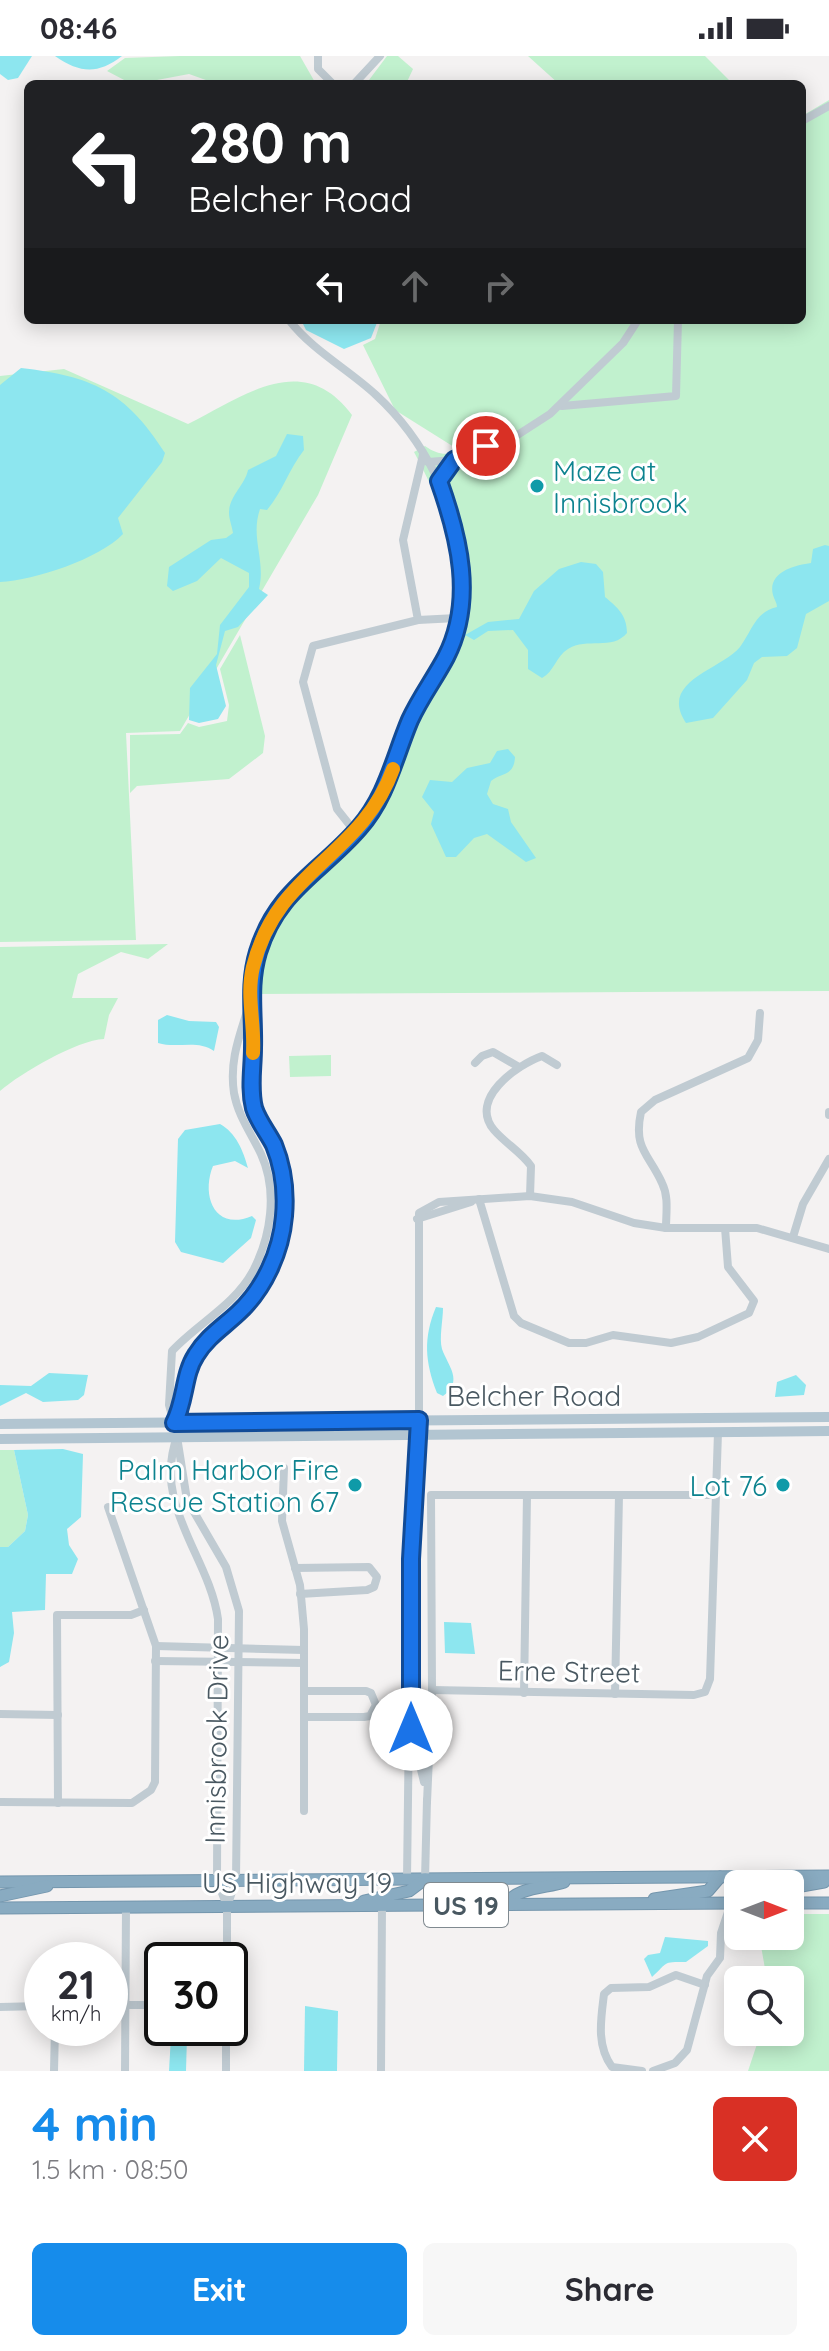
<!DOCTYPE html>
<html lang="en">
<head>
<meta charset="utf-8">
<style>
  :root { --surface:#fff; --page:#f7f7f7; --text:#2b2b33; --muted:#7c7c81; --accent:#168ceb }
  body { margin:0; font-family:Quicksand,sans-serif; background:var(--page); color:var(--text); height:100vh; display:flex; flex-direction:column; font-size:30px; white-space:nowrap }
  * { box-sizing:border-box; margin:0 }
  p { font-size:26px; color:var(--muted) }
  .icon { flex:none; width:44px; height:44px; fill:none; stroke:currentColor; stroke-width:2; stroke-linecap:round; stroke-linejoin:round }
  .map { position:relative; height:2015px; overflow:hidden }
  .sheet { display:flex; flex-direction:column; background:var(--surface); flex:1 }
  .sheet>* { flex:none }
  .top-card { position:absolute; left:24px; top:24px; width:782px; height:244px; border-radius:12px; box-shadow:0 4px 20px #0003; background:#202124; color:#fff; overflow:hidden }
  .needle { width:52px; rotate:90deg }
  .buttons { position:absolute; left:724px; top:1814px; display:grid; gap:16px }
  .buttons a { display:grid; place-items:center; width:80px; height:80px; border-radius:12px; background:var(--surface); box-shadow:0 4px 20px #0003; font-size:40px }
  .speed { position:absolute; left:24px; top:1886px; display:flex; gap:16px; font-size:40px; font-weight:700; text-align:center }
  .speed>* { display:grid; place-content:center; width:104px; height:104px; border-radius:50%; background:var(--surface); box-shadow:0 4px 20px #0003; line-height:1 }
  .speed small { font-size:20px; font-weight:400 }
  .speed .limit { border:4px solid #111; border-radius:12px; background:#fff; color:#111 }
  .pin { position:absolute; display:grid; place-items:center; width:68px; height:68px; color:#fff; margin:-34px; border:4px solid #fff; border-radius:50%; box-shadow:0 2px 8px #0007 }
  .me { position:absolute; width:88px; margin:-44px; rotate:0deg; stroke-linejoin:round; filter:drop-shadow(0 0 6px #0008) }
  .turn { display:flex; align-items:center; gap:28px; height:168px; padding:0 32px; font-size:36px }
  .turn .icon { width:104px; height:104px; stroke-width:2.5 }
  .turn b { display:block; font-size:56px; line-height:68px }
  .lanes { display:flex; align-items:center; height:76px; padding:0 32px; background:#0003; justify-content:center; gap:40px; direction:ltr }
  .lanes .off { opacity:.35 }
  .round { display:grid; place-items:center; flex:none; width:84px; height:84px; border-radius:12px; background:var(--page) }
  .headline { display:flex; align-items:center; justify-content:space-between; height:136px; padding:0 32px }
  h1 { font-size:48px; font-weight:700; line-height:60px; color:var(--accent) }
  .action { display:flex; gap:16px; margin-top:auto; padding:16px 32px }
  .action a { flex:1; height:92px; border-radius:12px; background:var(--accent); color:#fff; font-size:32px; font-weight:700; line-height:92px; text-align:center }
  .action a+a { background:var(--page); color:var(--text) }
  .status { display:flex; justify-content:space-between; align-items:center; height:56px; padding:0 40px; background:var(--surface); direction:ltr }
  .status svg { height:22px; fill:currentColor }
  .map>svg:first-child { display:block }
</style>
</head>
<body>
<div class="status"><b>08:46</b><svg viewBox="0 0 49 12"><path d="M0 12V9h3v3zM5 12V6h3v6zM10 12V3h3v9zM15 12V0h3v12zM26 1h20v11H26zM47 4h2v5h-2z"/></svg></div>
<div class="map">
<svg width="829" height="2015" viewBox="0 0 829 2015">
  <rect width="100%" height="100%" fill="#f4f2f2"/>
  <g fill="#c1f1ce">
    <path d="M180,0H300L316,28H217L189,18L141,27L126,25L107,15L125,2Z"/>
    <path d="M387,0H398L413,13L406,28H366Z"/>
    <path d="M528,0H705L733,28H559Z"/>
    <path d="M829,44V935L244,938C251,886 273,841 313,806C329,792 349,779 363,762C386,732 390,695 405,662C416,637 433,616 444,592C474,525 446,456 414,396L425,390C439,400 450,400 465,392L454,391L395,354L363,289L375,283L381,264H802V60Z"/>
    <path d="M64,313L188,368C244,340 303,293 352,359L318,439L180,675L126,677L136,884L0,886V320Z"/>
    <path d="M240,579L265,680L263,697L229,723L137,730L130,737V679L180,678L188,667L199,671L227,665L229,649L220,613Z"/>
    <path d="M168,888L148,903L121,896L78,918L72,942H118L109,959L104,983C77,984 21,1017 0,1035V891Z"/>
    <path d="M331,999V1020L290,1021L289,1000Z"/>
    <path d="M0,1394H14L28,1459L25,1475L8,1491H0Z"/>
    <path d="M790,1858H829V2015H748L761,1976H790V1924H767L761,1890L771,1880H790Z"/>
  </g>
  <g fill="#8de6ef">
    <path d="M0,0H32L18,22L8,24L0,18Z"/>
    <path d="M55,0H122C98,18 81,18 55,0Z"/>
    <path d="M301,264H378L371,282L344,293L306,274Z"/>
    <path d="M21,312C91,320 126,335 165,397L162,406L118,462L123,478C99,503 35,524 0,526V329Z"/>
    <path d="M287,378L303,380L304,394C289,413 283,435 267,454L260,453C250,482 266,504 259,533L268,539L238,571L225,575L216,609L226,650L218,663L199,667L189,664L190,632L217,598L220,569L249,531V517L221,502L197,525L173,535L167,530L169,511L211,484L226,482L233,477C232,470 229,463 229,457C229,440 245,429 248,414L276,400Z"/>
    <path d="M825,489L829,490V545L806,558L797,592L787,600L762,601L754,607L747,624L713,662L686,667C658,625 721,614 740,591C752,575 755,556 777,551C777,547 774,543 773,539C767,516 795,509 811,507L813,493Z"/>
    <path d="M581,506L596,508L603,516L605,541C617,551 627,559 627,577C612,595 587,581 568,593C556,600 554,616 542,622L528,613V594L513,574L488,575L474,584L465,579L488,566L519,563L534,535L559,513Z"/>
    <path d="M508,693L515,701C514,721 501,716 491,725L487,738L493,748L508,753L511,766L536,802L526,806L487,778L474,782L456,801H446L431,768L434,756L422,741L430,724L452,726L467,712L490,707L497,695Z"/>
    <path d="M167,959L189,965L216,966L219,971L214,995C197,983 177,993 158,987V964Z"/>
    <path d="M220,1068C236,1077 243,1094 248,1112L235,1105L213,1110C201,1139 214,1176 252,1160L256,1164L251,1182L223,1207L181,1196L175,1186L178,1083L185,1074Z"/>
    <path d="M436,1251L443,1252C443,1264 439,1282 442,1293C448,1310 464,1325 443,1340L437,1337C425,1306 423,1282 436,1251Z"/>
    <path d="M49,1317L88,1319L84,1339L78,1344L43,1346L26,1337L0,1350V1329L31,1330Z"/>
    <path d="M796,1319L806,1329L804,1339L775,1341L777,1326Z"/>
    <path d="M63,1393L83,1398L81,1461L67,1473L69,1489L78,1503L72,1518H46L45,1554L12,1556L14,1577L9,1606L0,1611V1491H8L25,1475L28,1459L14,1394Z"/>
    <path d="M444,1566L471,1567L475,1598L445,1597Z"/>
    <path d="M665,1881L708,1885V1890L686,1906C661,1906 669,1906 652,1921L644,1903L648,1899L660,1897Z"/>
    <path d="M305,1950L338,1955L337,2015H304Z"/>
    <path d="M171,1980H187L186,2015H169Z"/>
  </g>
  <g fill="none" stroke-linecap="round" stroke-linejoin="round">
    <g stroke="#7496ad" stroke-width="13">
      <g id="highway">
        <path d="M0,1826L829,1820"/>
        <path d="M790,1832L824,1826"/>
        <path d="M0,1840L47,1830"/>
        <path d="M654,1843L708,1835L720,1821"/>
        <path d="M364,1845L409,1835L425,1823"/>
        <path d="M790,1847H829"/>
        <path d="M506,1849C515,1831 546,1832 564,1826"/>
        <path d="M0,1852L738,1847"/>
      </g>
    </g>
    <g stroke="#c0cbd2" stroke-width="8">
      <path d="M318,0V13L333,28"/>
      <path d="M354,28L380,0"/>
      <path d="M802,65L829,50"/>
      <path d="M562,350L676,340L678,264"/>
      <path d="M428,406L454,404L519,378L550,358L623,287L638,264"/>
      <path d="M439,425L454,404"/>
      <path d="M418,564L457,562"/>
      <path d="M356,777L337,753L303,626L313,590L418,564L403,484L423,399"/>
      <path d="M475,1007L482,1000L493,996L519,1011"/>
      <path d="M829,1056V1059"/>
      <path d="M530,1140L531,1110C521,1096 505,1087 494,1074C468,1043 517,1009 542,1000L557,1009"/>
      <path d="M479,1143L514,1260L521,1267L569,1287H586L613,1279L671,1287L698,1281L749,1257L754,1245L728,1211L725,1172"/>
      <path d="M417,1163L471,1146"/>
      <path d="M666,1172C666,1157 669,1141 662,1127C649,1098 633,1093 641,1056L655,1044L748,1002L758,984L760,957"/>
      <path d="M793,1181L803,1148L829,1103"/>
      <path d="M174,1367L169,1349L172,1295C198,1267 234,1250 253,1215C271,1180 278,1135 261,1098C251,1077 238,1060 234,1037C229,1004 240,979 249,949C252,939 251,928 252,918C254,903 260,886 266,872C288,824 338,802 369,762C391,732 396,694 411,661C435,611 467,575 463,515C458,450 424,383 376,339C348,313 313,295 289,264"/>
      <path d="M174,1367C186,1344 183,1319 196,1298C208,1280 224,1270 239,1256C270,1226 288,1177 284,1134C281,1098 256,1072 252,1037C247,1007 257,977 250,946"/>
      <path d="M177,1381L187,1444L226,1511L239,1555L236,1824L227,1851V1904"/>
      <path d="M177,1381C152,1449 209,1500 218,1563L217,1824L227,1850"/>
      <path d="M284,1412L282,1465L300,1529L304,1573V1755"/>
      <path d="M295,1512L369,1511L377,1521L374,1531L367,1534L300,1538"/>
      <path d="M156,1590L304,1594"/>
      <path d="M155,1605L304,1607"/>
      <path d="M432,1634L694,1639L705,1636L710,1623L718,1376"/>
      <path d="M524,1637L527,1439"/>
      <path d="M615,1638L619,1439"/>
      <path d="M0,1658L58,1659"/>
      <path d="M304,1661H364L370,1660L376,1649L371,1637L366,1635H305"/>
      <path d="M414,1685L424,1726"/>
      <path d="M0,1746L132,1747L151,1734L155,1726L156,1590L108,1451"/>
      <path d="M427,1746L432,1634L431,1439H715"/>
      <path d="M58,1747L57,1559H131L144,1554"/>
      <path d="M407,1823L411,1503L419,1364V1157L439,1146L530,1140L572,1146L634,1167L666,1172H757L829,1193"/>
      <path d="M425,1823L427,1744"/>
      <path d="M110,1949H162"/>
      <path d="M0,1951L42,1950"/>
      <path d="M54,2015L55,1972"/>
      <path d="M125,2015L126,1851"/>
      <path d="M226,2015V1972"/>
      <path d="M381,2015L382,1849"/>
      <path d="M642,2015L612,2011C596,1989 601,1963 604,1938L611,1932L649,1931L676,1919L705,1929"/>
      <path d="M653,2015L675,2007L687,1994L707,1920L720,1902L721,1877L731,1847"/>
    </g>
    <g stroke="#b2c5d1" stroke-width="10">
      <path d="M0,1368L829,1361"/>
      <path d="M181,1378L228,1370"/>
      <path d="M0,1383L829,1375"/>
    </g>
    <use href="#highway" stroke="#89abc1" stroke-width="11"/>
  </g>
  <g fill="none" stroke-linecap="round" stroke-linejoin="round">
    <g stroke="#114b97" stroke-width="20">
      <path id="route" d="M411,1673V1503L419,1364L174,1367C186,1344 183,1319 196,1299C207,1281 223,1271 238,1257C264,1233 281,1196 284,1160C286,1137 283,1111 274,1089C268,1077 258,1065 254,1052C249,1032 253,1012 253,992C254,958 248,929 258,896C277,834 320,817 359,772C387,740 394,702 410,664C420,642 435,622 446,601C475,544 459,481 439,425L454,404L486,390"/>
    </g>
    <use href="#route" stroke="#1a73e8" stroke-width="14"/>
    <path stroke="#f59e0b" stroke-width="14" d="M253,997C255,968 246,940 253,911C277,813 361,802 393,713"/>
  </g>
  <g fill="#0f9aa8" stroke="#fff" stroke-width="3">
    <circle cx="537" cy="430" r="8"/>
    <circle cx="355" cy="1429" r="8"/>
    <circle cx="783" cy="1429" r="8"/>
  </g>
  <g text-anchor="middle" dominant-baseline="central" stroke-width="6" stroke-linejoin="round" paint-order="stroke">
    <rect fill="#fff" stroke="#808a90" stroke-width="2" x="424" y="1827" width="84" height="44" rx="6"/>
    <g font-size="26" font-weight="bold" fill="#495861">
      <text x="466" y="1849">US 19</text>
    </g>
    <g font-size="28" fill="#0d838f" stroke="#fff" text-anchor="end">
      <text x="553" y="414" text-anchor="start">Maze at<tspan x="553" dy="32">Innisbrook</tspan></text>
      <text x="339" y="1413">Palm Harbor Fire<tspan x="339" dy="32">Rescue Station 67</tspan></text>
      <text x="767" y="1429">Lot 76</text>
    </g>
    <g font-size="28" fill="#495861" stroke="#fff">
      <text x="534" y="1339">Belcher Road</text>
      <text transform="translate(569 1615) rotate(1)">Erne Street</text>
      <text transform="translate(216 1683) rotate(-89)">Innisbrook Drive</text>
      <text x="297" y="1826">US Highway 19</text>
    </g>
  </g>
</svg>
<div class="buttons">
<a><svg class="needle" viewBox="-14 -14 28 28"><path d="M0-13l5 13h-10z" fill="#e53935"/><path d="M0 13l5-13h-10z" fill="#7c7c81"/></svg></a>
<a><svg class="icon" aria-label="search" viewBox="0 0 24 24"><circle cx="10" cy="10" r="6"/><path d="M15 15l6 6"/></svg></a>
</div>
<div class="speed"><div>21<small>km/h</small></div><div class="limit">30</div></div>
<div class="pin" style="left:486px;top:390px;background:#d93025"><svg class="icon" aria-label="arrive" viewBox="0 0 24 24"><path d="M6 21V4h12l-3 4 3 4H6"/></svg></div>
<svg class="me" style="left:411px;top:1673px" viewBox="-20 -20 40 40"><circle r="19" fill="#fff"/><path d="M0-13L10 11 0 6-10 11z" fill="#1a73e8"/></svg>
<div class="top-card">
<div class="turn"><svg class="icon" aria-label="left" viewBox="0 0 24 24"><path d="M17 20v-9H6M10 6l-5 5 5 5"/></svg><div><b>280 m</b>Belcher Road</div></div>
<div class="lanes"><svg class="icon" aria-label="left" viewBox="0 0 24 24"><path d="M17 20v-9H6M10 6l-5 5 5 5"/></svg><svg class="icon off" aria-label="ahead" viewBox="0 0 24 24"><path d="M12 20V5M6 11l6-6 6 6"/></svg><svg class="icon off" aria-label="right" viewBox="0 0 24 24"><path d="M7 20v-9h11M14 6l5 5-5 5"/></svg></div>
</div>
</div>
<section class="sheet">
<div class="headline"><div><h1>4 min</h1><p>1.5 km · 08:50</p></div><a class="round" style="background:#d93025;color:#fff"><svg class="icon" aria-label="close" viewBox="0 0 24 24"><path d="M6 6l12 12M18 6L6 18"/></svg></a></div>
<div class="action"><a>Exit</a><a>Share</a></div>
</section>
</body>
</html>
